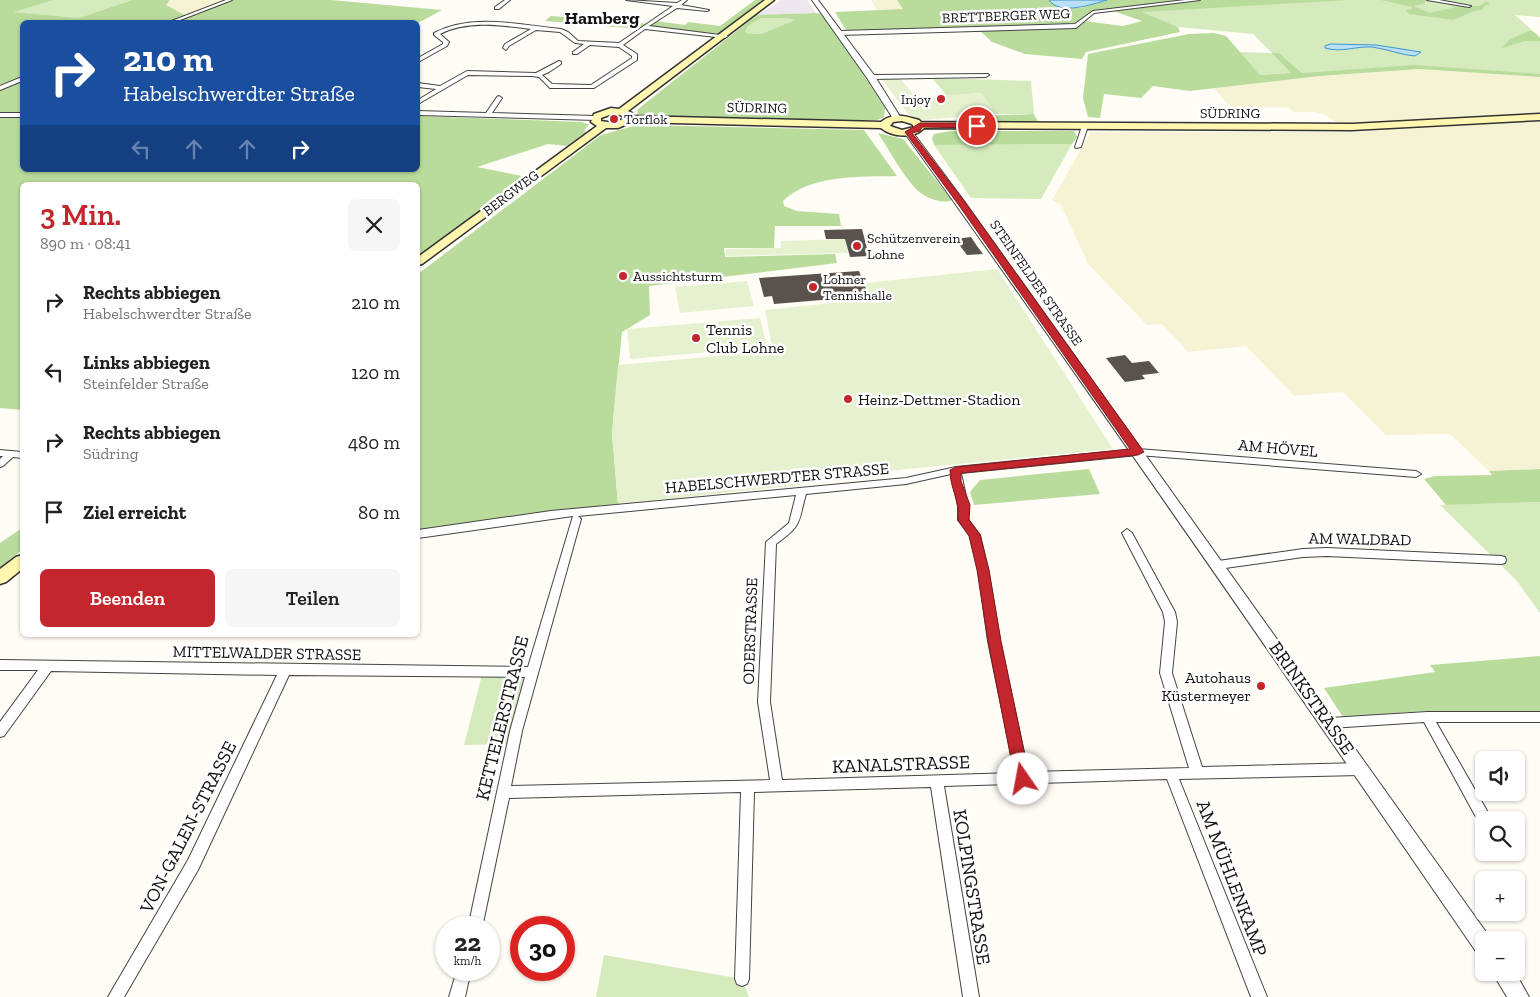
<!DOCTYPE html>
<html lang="de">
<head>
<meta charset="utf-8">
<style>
  :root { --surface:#fff; --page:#f6f6f6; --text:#222; --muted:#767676; --accent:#c4262e }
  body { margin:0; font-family:"Zilla Slab",serif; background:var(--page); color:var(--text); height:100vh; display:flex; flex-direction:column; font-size:19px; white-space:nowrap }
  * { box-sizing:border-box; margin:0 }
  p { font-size:16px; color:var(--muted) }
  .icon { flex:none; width:28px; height:28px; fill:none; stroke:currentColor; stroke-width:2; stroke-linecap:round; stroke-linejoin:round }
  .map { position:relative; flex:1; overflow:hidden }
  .side { position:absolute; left:20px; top:182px; width:400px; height:455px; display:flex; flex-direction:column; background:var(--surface); border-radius:8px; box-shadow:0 1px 4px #0004 }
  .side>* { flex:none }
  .banner { position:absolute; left:20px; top:20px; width:400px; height:152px; border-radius:8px; box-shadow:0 1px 4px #0004; background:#1a4fa0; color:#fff; overflow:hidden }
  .tools { position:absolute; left:1475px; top:751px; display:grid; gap:10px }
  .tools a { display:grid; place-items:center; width:50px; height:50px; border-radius:8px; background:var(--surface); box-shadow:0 1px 4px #0004; font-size:25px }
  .speed { position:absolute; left:435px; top:916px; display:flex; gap:10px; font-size:25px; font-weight:700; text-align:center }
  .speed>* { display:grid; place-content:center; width:65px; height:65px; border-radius:50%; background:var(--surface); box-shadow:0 1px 4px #0004; line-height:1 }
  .speed small { font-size:12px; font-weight:400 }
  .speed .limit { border:8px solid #d22; background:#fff; color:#111 }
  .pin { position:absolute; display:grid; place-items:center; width:42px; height:42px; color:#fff; margin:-21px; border:2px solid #fff; border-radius:50%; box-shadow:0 1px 5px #0007 }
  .me { position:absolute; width:55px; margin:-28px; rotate:348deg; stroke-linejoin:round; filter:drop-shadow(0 0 4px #0008) }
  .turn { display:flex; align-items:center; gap:18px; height:105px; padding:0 20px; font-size:22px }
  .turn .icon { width:65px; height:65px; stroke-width:2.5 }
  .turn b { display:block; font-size:35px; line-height:42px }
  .lanes { display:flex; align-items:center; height:48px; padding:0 20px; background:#0003; justify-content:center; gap:25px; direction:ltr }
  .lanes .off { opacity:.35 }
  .round { display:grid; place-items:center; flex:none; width:52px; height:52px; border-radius:8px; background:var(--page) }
  .headline { display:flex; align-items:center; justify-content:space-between; height:85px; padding:0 20px }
  h1 { font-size:30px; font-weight:600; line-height:38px; color:var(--accent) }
  .action { display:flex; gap:10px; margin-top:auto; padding:10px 20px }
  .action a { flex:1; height:58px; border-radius:8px; background:var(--accent); color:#fff; font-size:20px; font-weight:600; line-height:58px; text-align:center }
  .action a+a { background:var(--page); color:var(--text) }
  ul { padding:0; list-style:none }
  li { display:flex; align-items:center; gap:15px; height:70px; padding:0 20px }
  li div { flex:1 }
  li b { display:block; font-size:19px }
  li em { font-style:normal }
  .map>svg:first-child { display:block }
</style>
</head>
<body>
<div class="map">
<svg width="1540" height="997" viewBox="0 0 1540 997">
  <rect width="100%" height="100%" fill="#fffdf5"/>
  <path fill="#eee6ef" d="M781,0H807L816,13L757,15Z"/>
  <g fill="#f6f3d4">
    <path d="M170,0H226L186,16L166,5Z"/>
    <path d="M871,0H897L903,9L877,10Z"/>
    <path d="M1419,69L1540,77V113L1339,124L1324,114L1314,112H1294L1288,107H1252L1258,114L1233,111L1214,88L1320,76Z"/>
    <path d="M1540,121V469L1489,471L1450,434L1386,435L1343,392L1294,396L1246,346L1188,352L1162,324L1147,325L1088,264L1061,205L1052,200L1091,132H1354Z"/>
  </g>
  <g fill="#d5ebbd">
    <path d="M54,0H132L79,18L13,12Z"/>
    <path d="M1124,0H1540V17L1515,15L1540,37V76L1413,68L1302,73L1279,53L1291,73L1260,75L1238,52L1272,53L1253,34L1178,27L1141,12Z"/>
    <path d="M761,18H785L795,20L761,34H749L745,32L748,26Z"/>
    <path d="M932,78L1031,81L1034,114H996L981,93L947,96Z"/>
    <path d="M1072,144L1041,199L971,198L934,145Z"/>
    <path d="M1540,502V613L1516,580L1440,505Z"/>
    <path d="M483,671L533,672L513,744L464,745Z"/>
    <path d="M604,955L742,979L749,997H596Z"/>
  </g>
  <g fill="#b9dc9c" fill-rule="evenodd">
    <path d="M0,0H54L14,12L79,18L132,0H170L166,5L186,16L226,0H331L442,10L418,23L22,22V113L0,114Z"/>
    <path d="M755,0H762L719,34L644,26L639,29L545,21L551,16L651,24L656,21L685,25L688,22L720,26Z"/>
    <path d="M897,0H1049L1055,5L1073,8H1081L1107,0H1188L1091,12L1074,25L857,31L846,30L835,12L903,9Z"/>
    <path d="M1207,0H1349L1142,12L1178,27L1180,32L1086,52L1082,59L1025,54L992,42L979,30L1078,27L1084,21L1123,26L1142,21L1110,10Z"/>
    <path d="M1381,0H1426L1425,3L1413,6L1430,13L1460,6H1479L1487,1L1490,4L1484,6L1482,10L1474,11L1453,20L1409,14L1406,10L1412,9V7Z"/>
    <path d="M816,13L822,14L838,35L885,108L884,117L877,120L825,121L644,117L637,115L638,109L757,15ZM761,18H785L795,20L761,34H749L745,32L748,26Z"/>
    <path d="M1528,31H1532L1540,38V41H1525L1502,48L1509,40Z"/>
    <path d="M1214,33L1226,36L1260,75L1291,73L1272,53H1279L1302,73L1414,65L1540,74V77L1419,69L1320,76L1190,91L1153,86L1141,98L1104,94L1100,118L1088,117L1083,98L1088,54L1189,34Z"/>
    <path d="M1034,114L1038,122H1080L966,123L978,116Z"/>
    <path d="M22,116V170H418V116L582,122L589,125L584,130L586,132L567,146L548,144L477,167L527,177L418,258V185H22V410L0,408V117Z"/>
    <path d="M637,125L864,130L897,176C862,177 810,174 783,201L784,206L797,211L839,214L841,226H775L774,248H724L725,257L835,254L837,263L649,286L650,315L622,332L612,433L618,504L533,513L418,531V274L601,135Z"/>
    <path d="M950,131H1074L1077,137L1072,144L934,145L932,138L934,134Z"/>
    <path d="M878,133L903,139L952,200C943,205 923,197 916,189C901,173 890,151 878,133Z"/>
    <path d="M1089,469L1100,494L974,505L970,492L980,480Z"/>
    <path d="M1540,469V502L1446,505L1424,479L1435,476L1492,475L1489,471Z"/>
    <path d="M22,528V550L0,567V543Z"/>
    <path d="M1540,656V712L1424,711L1343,717L1324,688L1435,672L1430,665Z"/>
  </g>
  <g fill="#e6f2cf">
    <path d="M881,78H900L916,98L981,93L996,114L922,120L909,115Z"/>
    <path d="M845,239L848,253L726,256V249L781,248V241Z"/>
    <path d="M997,269L1113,449L805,479L799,485L618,504L612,433L618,365L773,351L765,310L860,300L871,296L865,283Z"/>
    <path d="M747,281L754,306L680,313L675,287Z"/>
    <path d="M760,318L767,347L630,359L627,329Z"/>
  </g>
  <g fill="#b9e0f7" stroke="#3f96cf">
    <path d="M1049,0H1107C1093,4 1060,16 1049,0Z"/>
    <path d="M1330,44L1376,45L1421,52L1415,56C1401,55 1387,49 1372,47C1356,46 1341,53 1325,48V46Z"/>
  </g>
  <g fill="#5a524d">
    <path d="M862,229L869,256L850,257L845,239H826L824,230Z"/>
    <path d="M971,237L977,246L983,254L967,255L955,239Z"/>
    <path d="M859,271L869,296L774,304L772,296L764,297L759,278Z"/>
    <path d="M1125,355L1132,363L1149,361L1159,373L1142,375L1145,379L1125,382L1106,358Z"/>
  </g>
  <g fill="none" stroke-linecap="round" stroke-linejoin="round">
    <g stroke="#444" stroke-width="2">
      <g id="minor">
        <path d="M226,0H232L175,22H169Z"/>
        <path d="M505,0H510L499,9H495V7Z"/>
        <path d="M626,0L677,3L682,0H687L681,5L709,10L707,11L677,8L649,26L728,36L725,38L645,29L623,45L637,54V60L594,88H550L539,77L532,76L468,75L418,104V100L436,89L418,87V83L440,86L467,71L536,73L559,61L561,62V64L549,72L542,75L552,84L591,85L632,58V56L619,47L590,45L577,54H573V52L584,44L575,43L560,32L536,30L509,46L506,50L503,48L505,44L531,29C501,25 467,20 440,34L449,42L447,46L420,61L418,62V58L443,44V42L434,35V33C472,13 520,25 561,29L568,32L578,41L619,43L673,6Z"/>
        <path d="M1185,0H1200L1094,13L1076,28L840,35L837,33L840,31L1075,24L1093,11Z"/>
        <path d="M1427,0H1439L1471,6L1469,7Z"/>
        <path d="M988,74L989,75L986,77L871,79L868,77L871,75Z"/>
        <path d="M22,77V81L0,90V86Z"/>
        <path d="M499,96L502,98L492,113L596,116L599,118L596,120L418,115V111L486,113L497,97Z"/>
        <rect x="0" y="113" width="22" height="4"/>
        <path d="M1085,124L1088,126L1081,147L1076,148L1075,147L1082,126Z"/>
        <path d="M1138,449L1416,471L1421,474L1416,477L1138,455L961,473L968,506V519L980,535L988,569L1000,641L1028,772L1189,768L1160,673L1165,622L1163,612L1122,533L1127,529L1132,533L1175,612L1177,622L1172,673L1202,767L1361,763L1366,765L1367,769L1366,773L1361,775L1179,779L1267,997H1251L1167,779L944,786L979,997H963L931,787L754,792L749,979L747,984L742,986L737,984L735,979L741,792L509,798L482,928H468L510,731L525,677L289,675L198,870L124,997H108L188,860L277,675L51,671L4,736L0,737V722L38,670H0V660L528,667L573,516L418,538V530L551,511L906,478L956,467ZM951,474L958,506V520L970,536L978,569L988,641L1015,773L782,780L770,702L776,544C803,525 798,522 806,494L906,484ZM796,495L789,523L766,542L758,702L770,780L511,786L522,731L581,519L578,516Z"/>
        <path d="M0,450L22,452V458L13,457L3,466L0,467V459L3,456H0Z"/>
        <path d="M1327,548L1501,556L1505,557L1506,560L1505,563L1501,564L1327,556L1303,557L1218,569L1214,568L1213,565L1214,562L1218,561L1303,549Z"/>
        <path d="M1427,712H1540V722H1436L1486,809L1488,813L1486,817L1481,819L1476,817L1424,722L1330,728L1326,727L1324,723L1326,719L1330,718Z"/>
        <path d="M457,970H471L465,997H449Z"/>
      </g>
    </g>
    <g stroke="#444" stroke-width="2">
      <g id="tertiary">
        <path d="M812,0H818L874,75L901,118L900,120H894L867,78Z"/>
        <path d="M908,129L911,130L964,201L1491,939L1484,940V956L1477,953C1288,678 1098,403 904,132Z"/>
        <path d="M1492,972H1515L1529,997H1507Z"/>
      </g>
    </g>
    <g stroke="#333" stroke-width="3">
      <g id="secondary">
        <path d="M765,0H774L628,111L632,113L634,116L881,122C893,112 905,116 919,120L921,122L1352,124L1540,114V120L1352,130L924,128C914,139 892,137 881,128L632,122L618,128H606L422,264L418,265V257L597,126L591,122L594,114L611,108L619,109ZM612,114L620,115L625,118L614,123L601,121V118ZM902,121L912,124L914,127L902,130L890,126L893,122Z"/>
        <path d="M22,555V569L6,582L0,584V569L16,557Z"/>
      </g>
    </g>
    <use href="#minor" fill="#fff" fill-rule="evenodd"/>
    <use href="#tertiary" fill="#fff" fill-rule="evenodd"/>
    <use href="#secondary" fill="#fff6b0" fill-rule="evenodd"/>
  </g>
  <path fill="#c4262e" stroke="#7f191e" d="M920,123H977L981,126L977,128L922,127L920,131L912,133L964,201L1144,452L1138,455L961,473V481L970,505L969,520L980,535L989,570L1001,641L1030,779L1028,783L1023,785L1017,783L1015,779L988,641L977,570L969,536L958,520C960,498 950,490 950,470L956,467L1130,449L958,204L905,132Z"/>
  <g fill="#c4262e" stroke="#fff" stroke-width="2">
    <circle cx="941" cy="99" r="5"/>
    <circle cx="614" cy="119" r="5"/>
    <circle cx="857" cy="246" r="5"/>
    <circle cx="623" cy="276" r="5"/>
    <circle cx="813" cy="287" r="5"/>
    <circle cx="696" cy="338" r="5"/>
    <circle cx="848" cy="399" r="5"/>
    <circle cx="1261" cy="686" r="5"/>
  </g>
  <g text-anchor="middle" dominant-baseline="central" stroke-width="5" stroke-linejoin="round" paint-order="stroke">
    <g font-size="14" fill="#111" stroke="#fff">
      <text transform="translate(1006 16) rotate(-2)">BRETTBERGER WEG</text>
      <text transform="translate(757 108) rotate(1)">SÜDRING</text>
      <text x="1230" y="113">SÜDRING</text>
      <text transform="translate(511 193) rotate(-37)">BERGWEG</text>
      <text transform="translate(1036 283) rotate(55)">STEINFELDER STRASSE</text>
    </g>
    <g font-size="14" fill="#111" stroke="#fff" text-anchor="start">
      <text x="931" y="99" text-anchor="end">Injoy</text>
      <text x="624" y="119">Torflok</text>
      <text x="867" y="238">Schützenverein<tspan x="867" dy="16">Lohne</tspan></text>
      <text x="633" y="276">Aussichtsturm</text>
      <text x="823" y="279">Lohner<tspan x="823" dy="16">Tennishalle</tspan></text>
    </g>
    <g font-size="16" fill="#111" stroke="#fff" text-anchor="start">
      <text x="706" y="329">Tennis<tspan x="706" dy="18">Club Lohne</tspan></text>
      <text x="858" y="399">Heinz-Dettmer-Stadion</text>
      <text x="1251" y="677" text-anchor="end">Autohaus<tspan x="1251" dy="18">Küstermeyer</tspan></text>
    </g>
    <g font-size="16" fill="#111" stroke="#fff">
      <text transform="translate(1278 448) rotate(5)">AM HÖVEL</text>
      <text transform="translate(777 478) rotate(-5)">HABELSCHWERDTER STRASSE</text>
      <text transform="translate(1360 539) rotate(1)">AM WALDBAD</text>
      <text transform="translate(750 631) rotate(-88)">ODERSTRASSE</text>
      <text transform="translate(267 653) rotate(1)">MITTELWALDER STRASSE</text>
    </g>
    <g font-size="18" font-weight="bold" fill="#111" stroke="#fff">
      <text x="602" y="18">Hamberg</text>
    </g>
    <g font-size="19" fill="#111" stroke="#fff">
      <text transform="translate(1312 698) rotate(55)">BRINKSTRASSE</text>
      <text transform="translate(502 718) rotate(-76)">KETTELERSTRASSE</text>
      <text transform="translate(901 764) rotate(-2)">KANALSTRASSE</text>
      <text transform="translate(188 827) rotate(-63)">VON-GALEN-STRASSE</text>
      <text transform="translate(1232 878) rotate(69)">AM MÜHLENKAMP</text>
      <text transform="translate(972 887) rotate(81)">KOLPINGSTRASSE</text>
    </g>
  </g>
</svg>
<div class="tools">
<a><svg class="icon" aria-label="sound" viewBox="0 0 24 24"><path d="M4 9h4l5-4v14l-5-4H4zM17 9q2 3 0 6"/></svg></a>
<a><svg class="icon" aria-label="search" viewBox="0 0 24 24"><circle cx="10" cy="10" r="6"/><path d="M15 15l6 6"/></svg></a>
<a>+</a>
<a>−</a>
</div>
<div class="speed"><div>22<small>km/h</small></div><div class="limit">30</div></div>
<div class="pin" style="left:977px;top:126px;background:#d93025"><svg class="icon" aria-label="arrive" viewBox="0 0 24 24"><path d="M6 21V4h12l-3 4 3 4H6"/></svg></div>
<svg class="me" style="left:1023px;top:779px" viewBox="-20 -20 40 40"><circle r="19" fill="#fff"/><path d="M0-13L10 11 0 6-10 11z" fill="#c4262e"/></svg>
<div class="banner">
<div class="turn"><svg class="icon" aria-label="right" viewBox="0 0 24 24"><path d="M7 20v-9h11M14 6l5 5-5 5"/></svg><div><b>210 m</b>Habelschwerdter Straße</div></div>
<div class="lanes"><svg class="icon off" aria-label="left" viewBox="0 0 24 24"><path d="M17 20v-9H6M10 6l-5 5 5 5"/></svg><svg class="icon off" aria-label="ahead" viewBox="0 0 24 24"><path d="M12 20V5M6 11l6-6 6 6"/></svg><svg class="icon off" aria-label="ahead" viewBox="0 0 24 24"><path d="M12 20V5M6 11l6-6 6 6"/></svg><svg class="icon" aria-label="right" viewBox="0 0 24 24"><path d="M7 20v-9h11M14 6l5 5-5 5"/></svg></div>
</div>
<section class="side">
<div class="headline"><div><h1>3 Min.</h1><p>890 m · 08:41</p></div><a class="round"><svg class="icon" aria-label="close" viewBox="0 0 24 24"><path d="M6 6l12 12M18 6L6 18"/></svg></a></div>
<ul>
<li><svg class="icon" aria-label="right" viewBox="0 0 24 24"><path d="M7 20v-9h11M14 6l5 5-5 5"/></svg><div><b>Rechts abbiegen</b><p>Habelschwerdter Straße</p></div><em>210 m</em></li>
<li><svg class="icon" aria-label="left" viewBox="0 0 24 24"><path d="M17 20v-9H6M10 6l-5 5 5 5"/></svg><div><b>Links abbiegen</b><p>Steinfelder Straße</p></div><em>120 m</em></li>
<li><svg class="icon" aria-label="right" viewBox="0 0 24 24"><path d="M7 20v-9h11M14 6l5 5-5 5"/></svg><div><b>Rechts abbiegen</b><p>Südring</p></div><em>480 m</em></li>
<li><svg class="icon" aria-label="arrive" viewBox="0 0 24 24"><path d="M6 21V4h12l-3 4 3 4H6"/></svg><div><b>Ziel erreicht</b></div><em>80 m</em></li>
</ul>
<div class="action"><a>Beenden</a><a>Teilen</a></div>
</section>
</div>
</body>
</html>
